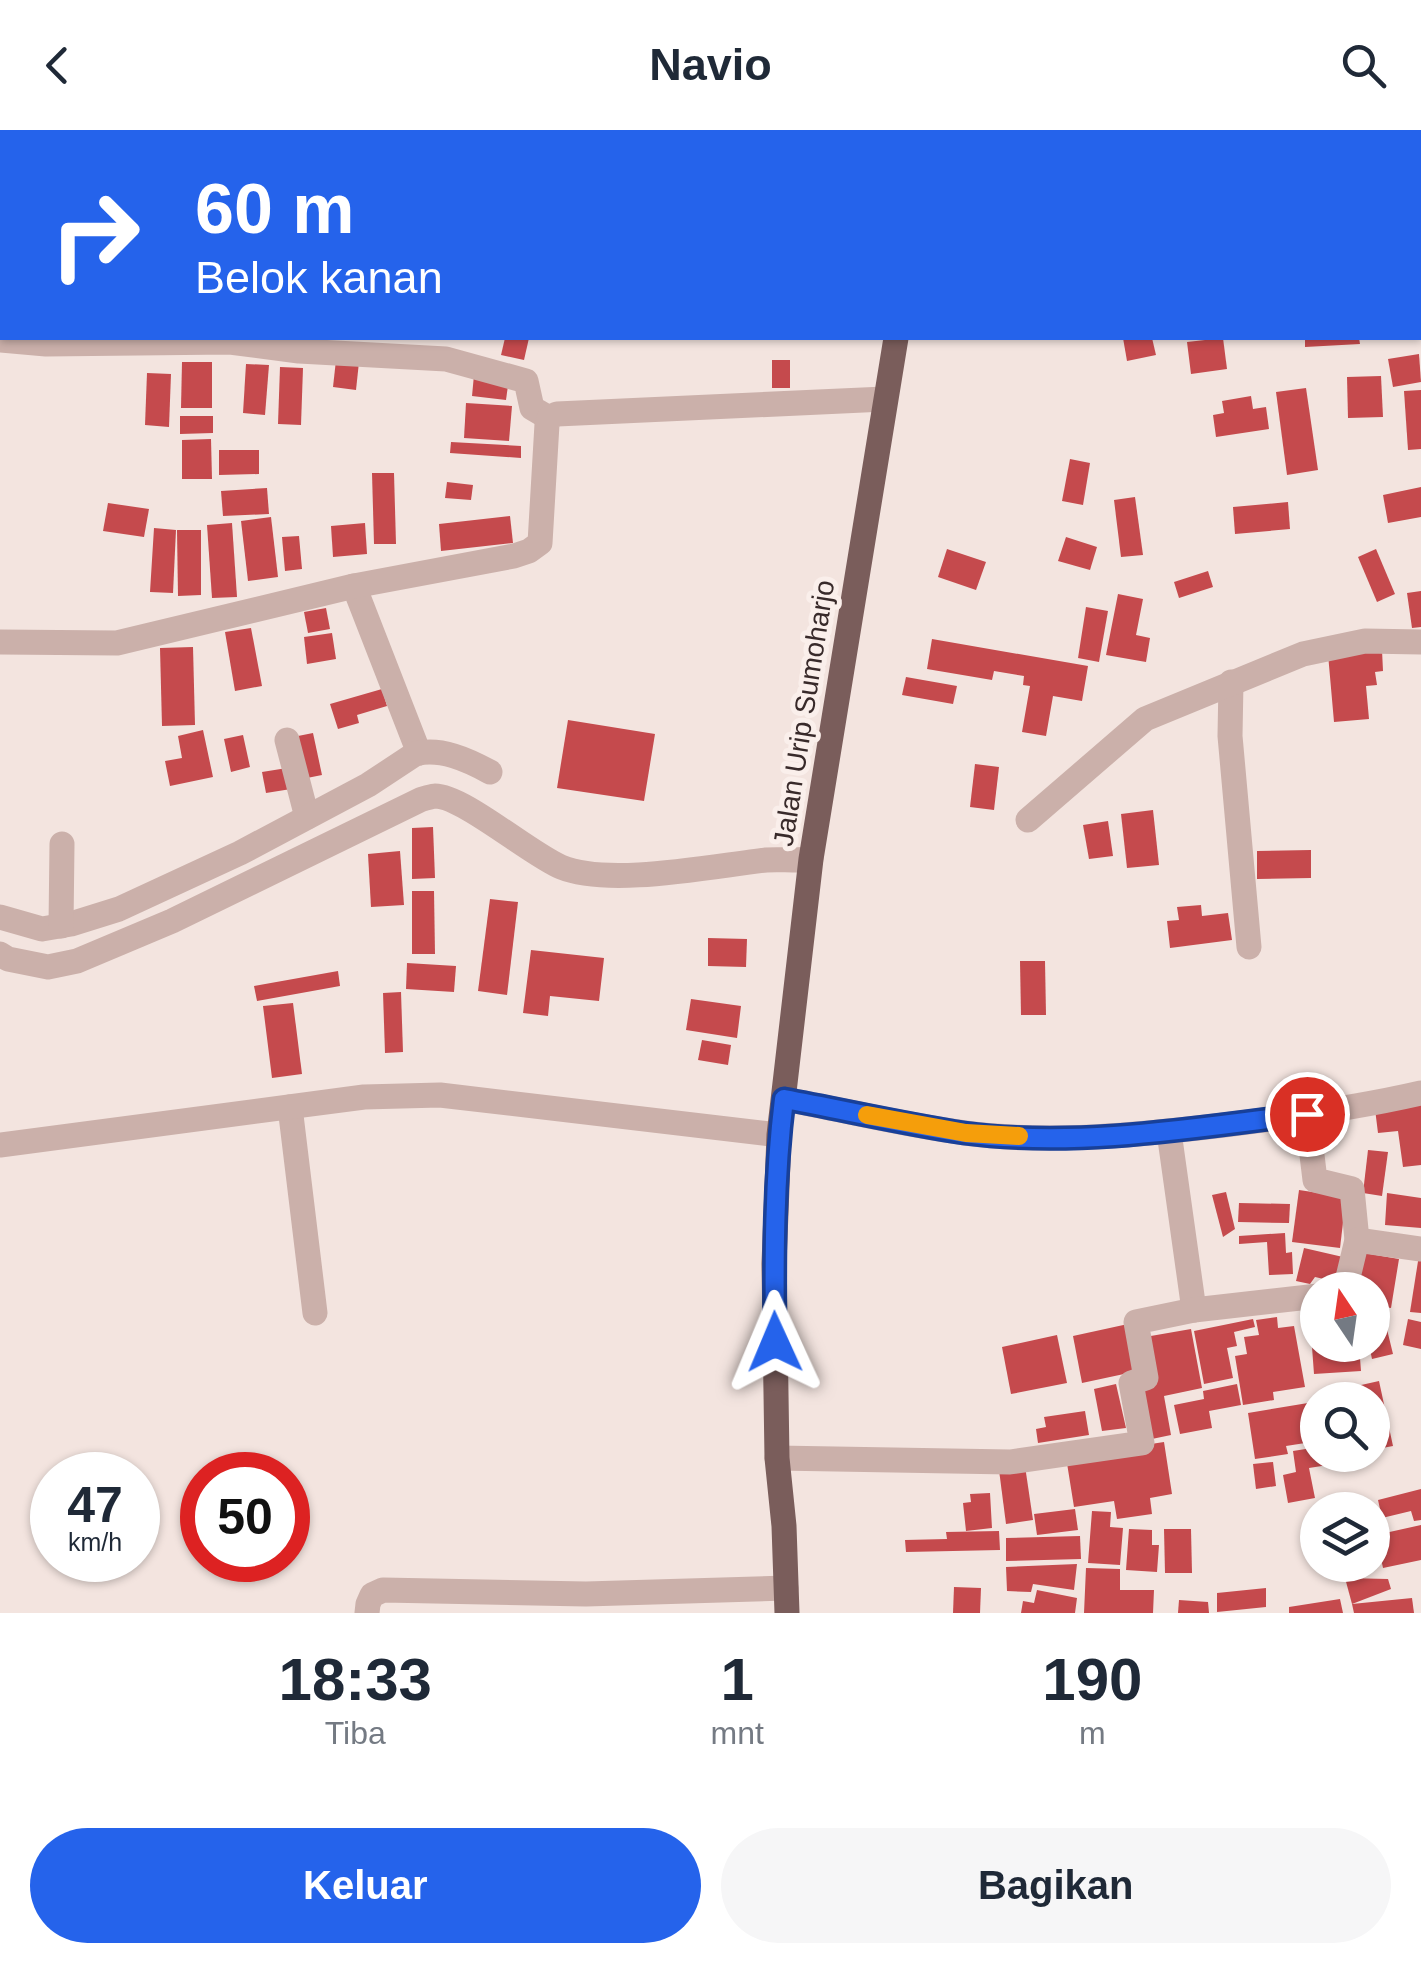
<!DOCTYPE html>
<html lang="id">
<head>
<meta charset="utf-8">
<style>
  :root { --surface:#fff; --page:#f6f6f7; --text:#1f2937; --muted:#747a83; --accent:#2563eb }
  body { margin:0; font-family:Arial,sans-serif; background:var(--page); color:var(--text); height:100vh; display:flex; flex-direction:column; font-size:38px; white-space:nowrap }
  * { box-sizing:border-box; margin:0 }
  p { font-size:32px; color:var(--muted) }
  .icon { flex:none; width:55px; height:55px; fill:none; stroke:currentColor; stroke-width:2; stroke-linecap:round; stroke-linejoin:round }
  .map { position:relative; height:1483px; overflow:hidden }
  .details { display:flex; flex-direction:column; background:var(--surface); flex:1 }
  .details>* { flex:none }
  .hud { position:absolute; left:0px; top:0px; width:1422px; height:210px; box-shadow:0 2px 8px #0004; background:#2563eb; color:#fff; overflow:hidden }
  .needle { width:65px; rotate:347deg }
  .tools { position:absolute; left:1300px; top:1142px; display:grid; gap:20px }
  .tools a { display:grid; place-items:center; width:90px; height:90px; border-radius:50%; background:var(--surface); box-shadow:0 2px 8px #0004; font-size:50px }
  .speed { position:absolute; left:30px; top:1322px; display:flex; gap:20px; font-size:50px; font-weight:700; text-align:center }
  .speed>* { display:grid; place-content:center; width:130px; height:130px; border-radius:50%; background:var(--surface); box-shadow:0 2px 8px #0004; line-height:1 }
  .speed small { font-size:25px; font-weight:400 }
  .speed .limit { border:15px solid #d22; background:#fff; color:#111 }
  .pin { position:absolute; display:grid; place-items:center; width:85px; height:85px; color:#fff; margin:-42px; border:5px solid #fff; border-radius:50%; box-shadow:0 2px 10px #0007 }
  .me { position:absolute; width:110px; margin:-55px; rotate:359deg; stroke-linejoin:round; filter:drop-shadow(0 0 8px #0008) }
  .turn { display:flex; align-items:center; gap:35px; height:210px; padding:0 30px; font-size:45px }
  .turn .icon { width:130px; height:130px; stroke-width:2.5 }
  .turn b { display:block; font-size:70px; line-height:85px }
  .eta { display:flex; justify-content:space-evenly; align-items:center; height:170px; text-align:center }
  .eta b { font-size:60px; font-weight:600; line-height:70px }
  .cta { display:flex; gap:20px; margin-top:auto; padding:20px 30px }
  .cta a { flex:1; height:115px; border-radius:60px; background:var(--accent); color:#fff; font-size:40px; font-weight:600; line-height:115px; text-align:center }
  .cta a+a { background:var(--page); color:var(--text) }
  header { display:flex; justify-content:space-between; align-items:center; height:130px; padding:0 30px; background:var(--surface); font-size:45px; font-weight:600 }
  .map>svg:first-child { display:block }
</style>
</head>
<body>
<header><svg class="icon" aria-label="back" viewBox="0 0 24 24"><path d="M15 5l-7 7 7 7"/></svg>Navio<svg class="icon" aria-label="search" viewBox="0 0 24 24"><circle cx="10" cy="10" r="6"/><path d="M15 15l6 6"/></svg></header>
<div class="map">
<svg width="1421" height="1483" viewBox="0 0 1421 1483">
  <rect width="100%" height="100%" fill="#f3e4df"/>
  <g fill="#c54a4d">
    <path d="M505,208H529L524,230L501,225Z"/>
    <path d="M1123,208H1152L1156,225L1127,231Z"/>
    <path d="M1223,208L1227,239L1191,244L1187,212Z"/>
    <path d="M1305,208H1359L1360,214L1305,217Z"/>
    <path d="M1419,224L1421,252L1393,257L1388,229Z"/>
    <path d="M336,230L359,232L356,260L333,257Z"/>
    <rect x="772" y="230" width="18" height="28"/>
    <path d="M182,232H212V278H181Z"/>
    <path d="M246,234L269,235L265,285L243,283Z"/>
    <path d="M280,237L303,238L301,295L278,294Z"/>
    <path d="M147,243L171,244L169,297L145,295Z"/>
    <path d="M474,245L509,248L506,270L472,266Z"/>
    <path d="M1381,246L1383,287L1348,288L1347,247Z"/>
    <path d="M1306,258L1318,340L1287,345L1276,262Z"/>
    <path d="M1421,260V319L1408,320L1404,261Z"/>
    <path d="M1251,266L1253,279L1266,277L1269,299L1216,307L1213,285L1224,283L1222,271Z"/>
    <path d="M466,273L512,276L509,311L464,308Z"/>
    <path d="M180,286H213V303L180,304Z"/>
    <path d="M211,309L212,349H182V310Z"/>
    <path d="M451,312L521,316V328L450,323Z"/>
    <path d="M219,320H259V344L219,345Z"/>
    <path d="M1070,329L1090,333L1083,375L1062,371Z"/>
    <path d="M372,343H394L396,414H374Z"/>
    <path d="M447,352L473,355L471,370L445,368Z"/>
    <path d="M1421,357V387L1388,393L1383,365Z"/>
    <path d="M267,358L269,384L223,386L221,361Z"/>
    <path d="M1135,367L1143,425L1121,427L1114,370Z"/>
    <path d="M1288,372L1290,399L1235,404L1233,377Z"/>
    <path d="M108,373L149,379L144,407L103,401Z"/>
    <path d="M510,386L513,413L441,421L439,394Z"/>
    <path d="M271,387L278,447L248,451L241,391Z"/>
    <path d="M232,393L237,467L212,468L207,395Z"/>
    <path d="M365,393L367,424L333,427L331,396Z"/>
    <path d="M154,398L176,400L173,463L150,462Z"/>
    <path d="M177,400H201V465L178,466Z"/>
    <path d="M299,406L302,439L285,441L282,407Z"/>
    <path d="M1066,407L1097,417L1090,440L1058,431Z"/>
    <path d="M947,419L986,432L976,460L938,447Z"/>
    <path d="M1376,419L1395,464L1377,472L1358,427Z"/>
    <path d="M1208,441L1213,457L1179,468L1174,452Z"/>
    <path d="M1421,461V497L1412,498L1407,463Z"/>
    <path d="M1118,464L1143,469L1136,505L1150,508L1146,532L1106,525Z"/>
    <path d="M1086,477L1108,481L1099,532L1078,528Z"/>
    <path d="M326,478L330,499L308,503L304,482Z"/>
    <path d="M251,498L262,556L235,561L225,502Z"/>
    <path d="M332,503L336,529L307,534L304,507Z"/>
    <path d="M932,509L1088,536L1082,571L1053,566L1046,606L1022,602L1030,556L1023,555L1024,546L994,541L992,550L927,539Z"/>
    <path d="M193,517L195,595L162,596L160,518Z"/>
    <path d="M1382,520L1383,541L1375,542L1377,555L1366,556L1369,589L1334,592L1328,524Z"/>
    <path d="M906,547L957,556L953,574L902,565Z"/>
    <path d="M382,559L387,576L357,585L359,593L338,599L330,574Z"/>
    <path d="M568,590L655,604L644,671L557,658Z"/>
    <path d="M203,600L213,647L170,656L165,631L182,628L178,606Z"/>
    <path d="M313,603L322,645L302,649L293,607Z"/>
    <path d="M243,605L250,637L231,642L224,609Z"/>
    <path d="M975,634L999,637L994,680L970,677Z"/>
    <path d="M287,638L291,659L266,663L262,642Z"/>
    <path d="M1153,680L1159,735L1127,738L1121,684Z"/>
    <path d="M1108,691L1113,726L1089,729L1083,695Z"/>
    <path d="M433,697L435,748L412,749V698Z"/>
    <path d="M1311,720V748L1257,749V721Z"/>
    <path d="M400,721L404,775L371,777L368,724Z"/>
    <path d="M412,761H434L435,824H412Z"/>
    <path d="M490,769L518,772L507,865L478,861Z"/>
    <path d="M1201,775L1202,786L1228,783L1232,810L1170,818L1167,791L1179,790L1177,777Z"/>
    <path d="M708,808L747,809L746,837L708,836Z"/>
    <path d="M531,820L604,828L599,871L550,866L548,886L523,883Z"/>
    <path d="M1020,831H1045L1046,885H1021Z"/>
    <path d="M407,833L456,836L454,862L406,859Z"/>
    <path d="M338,841L340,856L257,871L254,856Z"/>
    <path d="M401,862L403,922L385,923L383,863Z"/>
    <path d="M691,869L741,876L737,908L686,900Z"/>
    <path d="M293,873L302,944L272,948L263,876Z"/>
    <path d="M702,910L731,915L728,935L698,930Z"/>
    <path d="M1421,973V1035L1403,1037L1398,1001L1378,1003L1375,979Z"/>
    <path d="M1368,1020L1388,1022L1382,1066L1363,1063Z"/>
    <path d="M1299,1060L1346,1067L1340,1118L1292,1112Z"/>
    <path d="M1226,1062L1235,1099L1223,1107L1212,1065Z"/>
    <path d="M1387,1063L1421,1068V1098L1385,1095Z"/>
    <path d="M1239,1073L1290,1074L1289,1093L1238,1092Z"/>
    <path d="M1285,1103L1286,1123L1292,1122L1293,1144L1269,1145L1267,1112L1239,1114V1106Z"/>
    <path d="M1304,1118L1343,1127L1337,1152L1315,1147L1310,1154L1296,1151Z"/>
    <path d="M1358,1122L1399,1129L1391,1178L1372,1175V1160H1352Z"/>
    <path d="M1419,1125H1421V1183L1410,1182Z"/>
    <path d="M1383,1183L1393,1224L1372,1229L1369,1215H1372V1186Z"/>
    <path d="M1277,1187L1278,1198L1294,1196L1305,1257L1273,1262L1274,1270L1243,1275L1235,1226L1247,1224L1244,1207L1259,1205L1256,1190Z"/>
    <path d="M1253,1189L1255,1197L1234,1202L1237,1216L1227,1218L1233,1248L1204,1254L1194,1201Z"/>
    <path d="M1408,1189L1421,1192V1219L1403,1215Z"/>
    <path d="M1310,1190H1318V1215H1359L1361,1241L1314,1244Z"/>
    <path d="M1128,1194L1138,1241L1082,1253L1073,1206Z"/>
    <path d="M1191,1199L1202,1258L1164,1266L1171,1305L1147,1310L1137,1256L1145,1207Z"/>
    <path d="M1057,1205L1067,1253L1011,1264L1002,1217Z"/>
    <path d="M1379,1251L1393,1316L1372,1320V1270H1322L1321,1264Z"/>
    <path d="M1116,1254L1126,1298L1102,1301L1094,1259Z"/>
    <path d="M1237,1254L1241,1275L1209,1281L1212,1298L1180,1304L1174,1275L1204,1269L1203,1261Z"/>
    <path d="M1314,1272L1318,1311L1286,1316L1288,1324L1255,1329L1248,1283Z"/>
    <path d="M1085,1281L1089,1305L1038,1313L1036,1299L1046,1297L1044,1287Z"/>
    <path d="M1164,1312L1172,1364L1150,1368L1152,1384L1117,1389L1114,1371L1074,1377L1066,1327Z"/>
    <path d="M1318,1317V1325H1326L1328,1335L1309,1338L1315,1368L1288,1373L1283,1345L1296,1342L1293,1321Z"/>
    <path d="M1273,1332L1276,1356L1256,1359L1253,1334Z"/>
    <path d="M1025,1336L1033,1390L1006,1394L999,1340Z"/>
    <path d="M1421,1359V1390L1414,1391L1411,1381L1382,1388L1378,1370Z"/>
    <path d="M990,1363L992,1398L966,1401L963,1373L971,1372L970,1364Z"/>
    <path d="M1075,1379L1078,1400L1037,1405L1034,1384Z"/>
    <path d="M1092,1381L1111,1382L1110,1397L1123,1398L1120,1435L1088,1433Z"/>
    <path d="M1421,1395V1430L1383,1438L1376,1405Z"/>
    <path d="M1129,1399L1152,1400V1415H1159L1157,1442L1126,1440Z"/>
    <path d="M1164,1399H1191L1192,1443H1165Z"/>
    <path d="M999,1401L1000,1420L906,1422L905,1410L947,1409L946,1402Z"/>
    <path d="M1080,1406L1081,1429L1006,1431V1408Z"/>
    <path d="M1077,1434L1074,1460L1033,1454L1031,1462L1007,1461L1006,1437Z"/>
    <path d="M1086,1438L1120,1439V1460H1154L1153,1483H1084Z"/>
    <path d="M1345,1448L1388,1449L1391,1459L1352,1474Z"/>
    <path d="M954,1457L981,1458L980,1483H953Z"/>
    <path d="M1266,1458V1477L1217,1482V1463Z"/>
    <path d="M1037,1460L1077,1468L1075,1483H1021L1023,1471L1034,1473Z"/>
    <path d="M1412,1468L1414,1483H1354L1352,1474Z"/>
    <path d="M1340,1469L1343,1483H1289V1477Z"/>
    <path d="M1179,1470L1208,1472L1209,1483H1178Z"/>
  </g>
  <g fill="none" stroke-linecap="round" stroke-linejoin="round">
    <g stroke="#cbb0aa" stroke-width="25">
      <path d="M788,0L803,2"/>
      <path d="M1420,92L1421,91"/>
      <path d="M0,210L46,214L230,212L299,221L446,229L526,251L532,278L549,288"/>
      <path d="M354,456L419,623"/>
      <path d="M0,512L117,513L354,456L514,426L529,421L540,413L547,294L549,288L557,284L885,269"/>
      <path d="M1231,552L1230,606L1249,817"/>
      <path d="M287,610L307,687"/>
      <path d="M1028,690L1145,589L1303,524L1365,511L1421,512"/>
      <path d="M0,787L42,799L71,794L119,779L240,723L368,655L415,624C440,617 468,630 490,642"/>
      <path d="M61,796L62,714"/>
      <path d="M0,824L8,829L48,837L77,831L172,791L420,670C422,669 433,666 435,666C463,666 530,724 561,737C609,757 712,736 766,730C781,729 796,731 811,729"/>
      <path d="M784,969C844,980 904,995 965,1003C1050,1014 1139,1005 1224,995C1291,987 1356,978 1421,963"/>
      <path d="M290,977L315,1183"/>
      <path d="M1307,984L1315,1050L1352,1059L1357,1110L1345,1160"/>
      <path d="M1169,1002L1194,1180"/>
      <path d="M0,1015L364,967L440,965L779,1005"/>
      <path d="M1357,1110L1421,1119"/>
      <path d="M777,1328L1010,1332L1142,1313L1131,1253L1146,1248L1136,1192L1194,1180L1318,1166"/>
      <path d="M367,1483L368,1474L372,1465L383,1460L586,1464L786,1458"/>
    </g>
    <g stroke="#7a5d5b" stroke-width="25">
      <path d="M932,2V0"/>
      <path d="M787,1483L784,1396L777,1328L774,1134L779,1005L811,729L896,208"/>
    </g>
  </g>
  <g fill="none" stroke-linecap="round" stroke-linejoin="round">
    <g stroke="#184099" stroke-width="25">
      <path id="route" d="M775,1212C774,1131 774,1049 784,969C844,980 904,994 964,1003C1076,1018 1196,998 1307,984"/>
    </g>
    <use href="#route" stroke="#2563eb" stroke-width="18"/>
    <path stroke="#f59e0b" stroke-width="18" d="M867,985L966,1003L1019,1006"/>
  </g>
  <g text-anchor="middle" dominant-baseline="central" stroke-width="10" stroke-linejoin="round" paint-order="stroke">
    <g font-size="28" fill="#382a2a" stroke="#faefeb">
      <text transform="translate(804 583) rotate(-81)">Jalan Urip Sumoharjo</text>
    </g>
  </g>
</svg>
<div class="tools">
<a><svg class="needle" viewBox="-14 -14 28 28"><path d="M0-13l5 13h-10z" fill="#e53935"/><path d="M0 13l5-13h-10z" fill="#747a83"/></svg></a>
<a><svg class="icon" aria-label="search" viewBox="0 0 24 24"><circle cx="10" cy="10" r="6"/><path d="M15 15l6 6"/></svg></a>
<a><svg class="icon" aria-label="layers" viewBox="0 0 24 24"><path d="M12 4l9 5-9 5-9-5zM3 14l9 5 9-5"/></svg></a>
</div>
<div class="speed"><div>47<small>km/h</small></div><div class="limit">50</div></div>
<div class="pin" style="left:1307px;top:984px;background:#d93025"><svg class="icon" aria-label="arrive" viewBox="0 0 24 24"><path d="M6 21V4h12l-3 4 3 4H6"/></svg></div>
<svg class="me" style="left:775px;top:1212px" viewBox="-20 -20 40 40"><path d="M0-17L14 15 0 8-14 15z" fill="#2563eb" stroke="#fff" stroke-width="4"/></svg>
<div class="hud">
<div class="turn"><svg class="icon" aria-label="right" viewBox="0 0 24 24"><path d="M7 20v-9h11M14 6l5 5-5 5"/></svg><div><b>60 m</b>Belok kanan</div></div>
</div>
</div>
<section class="details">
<div class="eta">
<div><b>18:33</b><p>Tiba</p></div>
<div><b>1</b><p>mnt</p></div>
<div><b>190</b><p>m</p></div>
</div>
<div class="cta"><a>Keluar</a><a>Bagikan</a></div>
</section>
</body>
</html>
